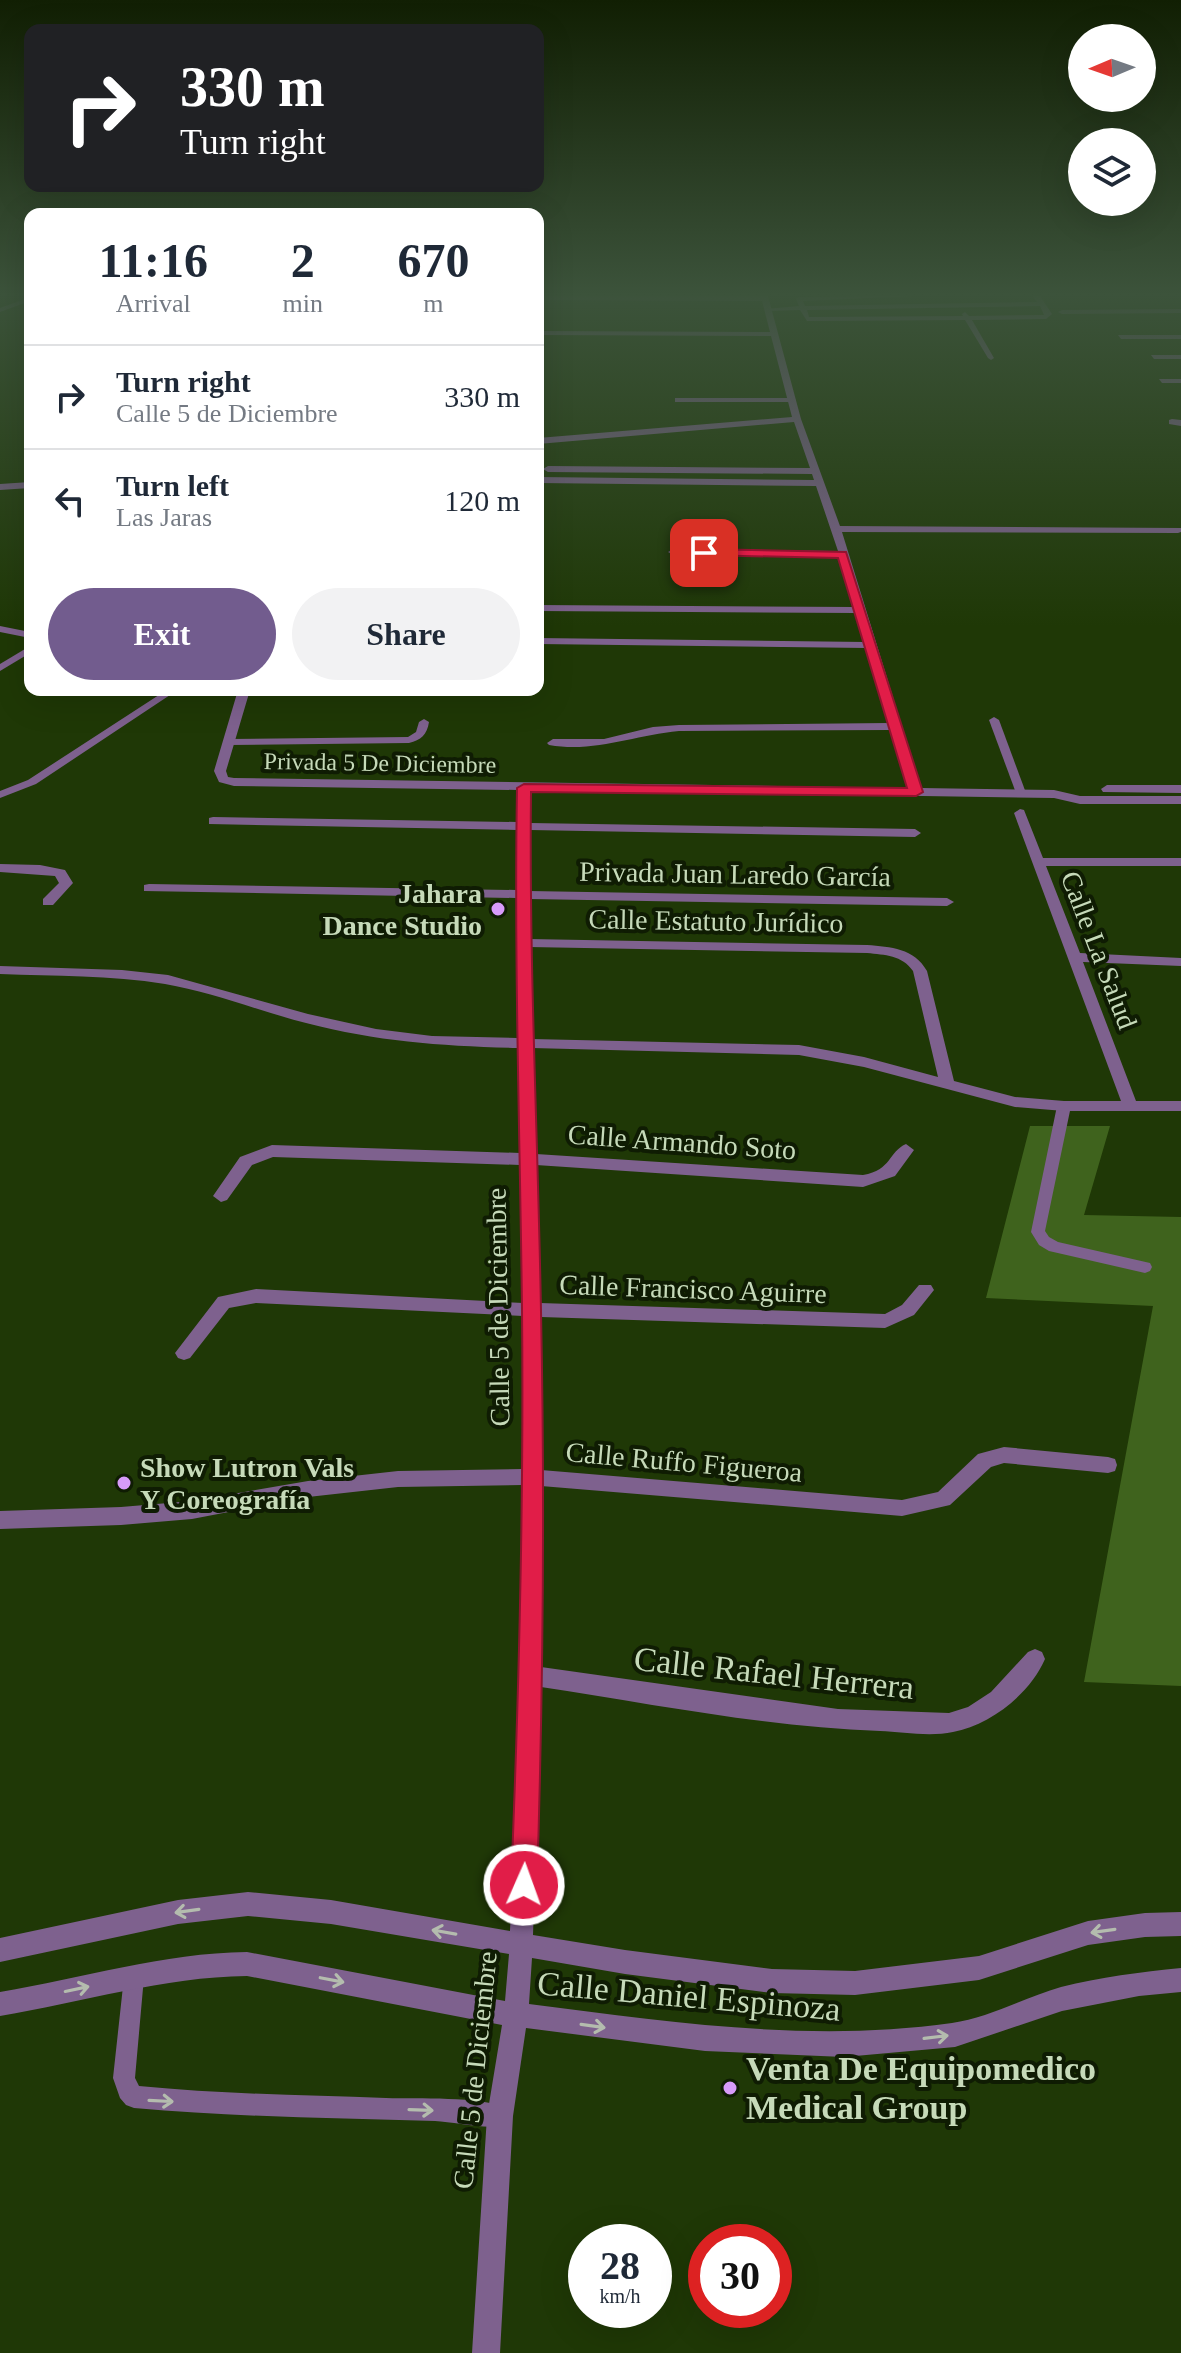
<!DOCTYPE html>
<html lang="en">
<head>
<meta charset="utf-8">
<style>
  :root { --surface:#fff; --page:#f2f2f3; --text:#1f2937; --muted:#747a83; --line:#e0e1e3; --accent:#725c8e }
  body { margin:0; font-family:"Times New Roman",serif; background:var(--page); color:var(--text); height:100vh; display:flex; flex-direction:column; font-size:30px; white-space:nowrap }
  * { box-sizing:border-box; margin:0 }
  p { font-size:26px; color:var(--muted) }
  .icon { flex:none; width:44px; height:44px; fill:none; stroke:currentColor; stroke-width:2; stroke-linecap:round; stroke-linejoin:round }
  .map { position:relative; flex:1; overflow:hidden }
  .panel { position:absolute; left:24px; top:208px; width:520px; height:488px; display:flex; flex-direction:column; background:var(--surface); border-radius:16px; box-shadow:0 8px 32px #0002 }
  .panel>* { flex:none }
  .hud { position:absolute; left:24px; top:24px; width:520px; height:168px; border-radius:16px; box-shadow:0 8px 32px #0002; background:#202124; color:#fff; overflow:hidden }
  .needle { width:52px; rotate:268deg }
  .tools { position:absolute; left:1068px; top:24px; display:grid; gap:16px }
  .tools a { display:grid; place-items:center; width:88px; height:88px; border-radius:50%; background:var(--surface); box-shadow:0 8px 32px #0002; font-size:40px }
  .speed { position:absolute; left:568px; top:2224px; display:flex; gap:16px; font-size:40px; font-weight:700; text-align:center }
  .speed>* { display:grid; place-content:center; width:104px; height:104px; border-radius:50%; background:var(--surface); box-shadow:0 8px 32px #0002; line-height:1 }
  .speed small { font-size:20px; font-weight:400 }
  .speed .limit { border:12px solid #d22; background:#fff; color:#111 }
  .pin { position:absolute; display:grid; place-items:center; width:68px; height:68px; color:#fff; margin:-34px; border-radius:16px; box-shadow:0 4px 12px #0006 }
  .me { position:absolute; width:88px; margin:-44px; rotate:2deg; stroke-linejoin:round; filter:drop-shadow(0 0 6px #0008) }
  .turn { display:flex; align-items:center; gap:28px; height:168px; padding:0 24px; font-size:36px }
  .turn .icon { width:104px; height:104px; stroke-width:2.5 }
  .turn b { display:block; font-size:56px; line-height:68px }
  .eta { display:flex; justify-content:space-evenly; align-items:center; height:136px; text-align:center }
  .eta b { font-size:48px; font-weight:600; line-height:56px }
  .action { display:flex; gap:16px; margin-top:auto; padding:16px 24px }
  .action a { flex:1; height:92px; border-radius:48px; background:var(--accent); color:#fff; font-size:32px; font-weight:600; line-height:92px; text-align:center }
  .action a+a { background:var(--page); color:var(--text) }
  ul { padding:0; list-style:none }
  li { display:flex; align-items:center; gap:24px; height:104px; padding:0 24px; border-top:2px solid var(--line) }
  li div { flex:1 }
  li b { display:block; font-size:30px }
  li em { font-style:normal }
  .map>svg:first-child { display:block }
</style>
</head>
<body>
<div class="map">
<svg width="1181" height="2353" viewBox="0 0 1181 2353">
  <rect width="100%" height="100%" fill="#1f3806"/>
  <path fill="#3f631d" d="M1030,1126H1110L1084,1215L1181,1217V1686L1084,1682L1153,1306L986,1298Z"/>
  <g fill="none" stroke-linecap="round" stroke-linejoin="round">
    <g fill="#7e618e" fill-rule="evenodd">
      <path d="M915,296L803,301L805,306L1037,302L1033,296H1040L1052,314L1046,319L972,320L994,358L991,360L988,358L965,320L807,321L800,310L768,311L765,309L799,306L796,299L799,297ZM1040,306L1044,315L969,316L965,312L962,314L963,316L809,317L807,310Z"/>
      <path d="M30,297V301L0,312V308Z"/>
      <path d="M675,398H792L796,400L792,402H675Z"/>
      <path d="M0,626L30,632V638L0,632Z"/>
      <path d="M30,646V653L0,671V664Z"/>
      <path d="M162,693L170,695L36,784L0,798V791L28,780Z"/>
      <path d="M994,717L999,720L1026,793L1025,795L1021,796L1016,793L989,720Z"/>
      <path d="M424,719L429,722C427,735 421,740 409,743L229,745L224,742L229,739L408,737L416,732L419,722Z"/>
      <path d="M1064,1101L1071,1106L1045,1231L1049,1237L1058,1242L1150,1263L1152,1267L1150,1271L1145,1273L1049,1251L1039,1245L1031,1232L1057,1106Z"/>
      <path d="M134,1967L141,1970L144,1977L135,2078L139,2086C221,2094 303,2095 386,2098C418,2099 479,2096 508,2108L511,2116L508,2124C491,2131 455,2122 435,2121C335,2118 234,2117 134,2108L126,2105L120,2098L113,2078L124,1977L127,1970Z"/>
    </g>
    <g fill="#7e618e" fill-rule="evenodd">
      <path d="M538,296H768L801,419L840,526L1181,528V532L1178,533L842,532L921,788L1054,790L1080,796H1181V804H1080L1054,798L530,790V823L915,829L921,833L915,837L530,830L529,891L947,898L954,902L947,906L529,899V939L867,945C891,947 914,948 927,971L954,1081L1015,1097L1064,1101H1121L1014,813L1020,809L1024,810L1043,858H1181V866H1046L1080,953L1181,958V966L1083,962L1136,1101H1181V1111H1064L1015,1107L864,1067L799,1055L532,1048L536,1154L863,1175C892,1170 888,1152 906,1144L914,1150L895,1176L863,1187L536,1165L540,1303L885,1314L902,1305L919,1285H931L934,1290L914,1315L885,1328L541,1317V1470L902,1500L938,1492L978,1454L1004,1447L1108,1457L1115,1459L1117,1465L1115,1471L1108,1473L1004,1463L991,1467L950,1505L902,1516L541,1486V1667L838,1709L949,1713L968,1707L991,1692L1028,1652L1035,1649L1042,1652L1045,1659C1030,1694 990,1725 953,1732C930,1737 902,1732 880,1731C766,1727 653,1704 541,1687L533,1935L625,1950L772,1969L855,1971L979,1956L1088,1921L1145,1913L1181,1912V1936L1145,1937L1088,1945L979,1980L855,1995L772,1993L625,1974L532,1958L529,2004C669,2022 810,2043 952,2023C988,2018 1026,1997 1061,1987C1100,1977 1141,1972 1181,1968V1992L1139,1996L1062,2011L955,2047L844,2057L705,2051L526,2028L513,2116L500,2353H472L487,2116L502,2025L247,1976C163,1977 83,2002 0,2016V1992C83,1978 163,1953 247,1952L505,2001L509,1954L331,1924L248,1916L178,1924L0,1962V1938L178,1900L248,1892L331,1900L510,1931L521,1675L522,1485L398,1487L308,1497L192,1519L121,1525L0,1529V1511L121,1507L192,1501L308,1481L398,1471L522,1469L523,1316L256,1303L229,1308L190,1358L184,1360L178,1358L175,1353L218,1297L256,1289L523,1303L520,1165L273,1157L252,1165L227,1200L221,1202L213,1196L240,1157L272,1145L520,1153L517,1048C443,1046 379,1042 306,1023C259,1011 212,992 165,984C110,975 55,976 0,974V966L122,970L168,975L308,1014L376,1029L432,1036L517,1038L516,898L144,891V885L149,884L516,890L517,830L209,824V818L213,817L517,822L518,790L234,786L219,782L214,771L238,690H250L226,771L228,777L234,778L909,788L891,730L679,731C634,735 595,753 549,745L547,743L553,739H604L653,727L679,725L889,723L867,648L538,644V638L865,642L856,613L538,611V605L854,607L840,557L673,555L668,552L673,549L838,551L816,486L538,483V477L814,480L812,474L548,472L543,469L548,466L810,468L794,422L538,444V438L792,417L771,336L538,335V331L770,332L762,301L538,300ZM529,947L867,953C885,955 902,955 913,971L938,1077L864,1057L799,1045L532,1039Z"/>
      <path d="M1181,309V313L1062,314L1058,312L1062,310Z"/>
      <path d="M1118,335H1181V339H1121Z"/>
      <path d="M1151,355H1181V359H1154Z"/>
      <path d="M1159,379H1181V383H1162Z"/>
      <path d="M1172,419L1181,420V426L1169,424V420Z"/>
      <path d="M30,482V488L0,490V484Z"/>
      <path d="M1107,785H1181V793L1103,792L1101,789Z"/>
      <path d="M0,864L40,865L65,870L73,883L53,905H43V899L59,883L55,876L0,872Z"/>
    </g>
  </g>
  <defs><path id="oneway-shaft" d="M-6 0H5M1.5-3L5.5 0L1.5 3" fill="none" stroke-width="1.6" stroke-linecap="round" stroke-linejoin="round" transform="scale(2)"/></defs>
  <g stroke="#b4bcae">
    <use href="#oneway-shaft" transform="translate(187 1911) rotate(172)"/>
    <use href="#oneway-shaft" transform="translate(1103 1931) rotate(172)"/>
    <use href="#oneway-shaft" transform="translate(444 1932) rotate(-170)"/>
    <use href="#oneway-shaft" transform="translate(332 1980) rotate(11)"/>
    <use href="#oneway-shaft" transform="translate(77 1989) rotate(-12)"/>
    <use href="#oneway-shaft" transform="translate(593 2026) rotate(8)"/>
    <use href="#oneway-shaft" transform="translate(936 2037) rotate(-7)"/>
    <use href="#oneway-shaft" transform="translate(161 2101) rotate(3)"/>
    <use href="#oneway-shaft" transform="translate(421 2110) rotate(2)"/>
  </g>
  <linearGradient id="sky" x2="0" y2="1"><stop stop-color="#111f03"/><stop offset="0.47" stop-color="#3c533b"/><stop offset="1" stop-color="#3c533b" stop-opacity="0"/></linearGradient>
  <rect width="1181" height="626" fill="url(#sky)"/>
  <path fill="#e11d48" stroke="#92132f" stroke-width="2" d="M704,549L846,552L923,792L916,796L531,792C529,965 538,1138 541,1311C545,1503 543,1694 537,1885L533,1894L524,1898L514,1894L511,1885C519,1693 524,1501 522,1309C520,1135 514,962 517,788L524,784L907,788L838,558L700,555L698,553Z"/>
  <g fill="#d79bf9" stroke="#0f1c03" stroke-width="3">
    <circle cx="498" cy="909" r="8"/>
    <circle cx="124" cy="1483" r="8"/>
    <circle cx="730" cy="2088" r="8"/>
  </g>
  <g text-anchor="middle" dominant-baseline="central" stroke-width="8" stroke-linejoin="round" paint-order="stroke">
    <g font-size="24" fill="#c6dab9" stroke="#0f1c03">
      <text transform="translate(380 763) rotate(1)">Privada 5 De Diciembre</text>
    </g>
    <g font-size="28" fill="#c6dab9" stroke="#0f1c03">
      <text transform="translate(735 874) rotate(1)">Privada Juan Laredo García</text>
      <text transform="translate(716 921) rotate(1)">Calle Estatuto Jurídico</text>
      <text transform="translate(1099 950) rotate(69)">Calle La Salud</text>
      <text transform="translate(682 1142) rotate(4)">Calle Armando Soto</text>
      <text transform="translate(693 1289) rotate(2)">Calle Francisco Aguirre</text>
      <text transform="translate(498 1307) rotate(-91)">Calle 5 de Diciembre</text>
      <text transform="translate(684 1462) rotate(5)">Calle Ruffo Figueroa</text>
      <text transform="translate(475 2070) rotate(-84)">Calle 5 de Diciembre</text>
    </g>
    <g font-size="28" font-weight="bold" fill="#c6dab9" stroke="#0f1c03" text-anchor="end">
      <text x="482" y="893">Jahara<tspan x="482" dy="32">Dance Studio</tspan></text>
      <text x="140" y="1467" text-anchor="start">Show Lutron Vals<tspan x="140" dy="32">Y Coreografía</tspan></text>
    </g>
    <g font-size="34" fill="#c6dab9" stroke="#0f1c03">
      <text transform="translate(774 1673) rotate(6)">Calle Rafael Herrera</text>
      <text transform="translate(689 1996) rotate(5)">Calle Daniel Espinoza</text>
    </g>
    <g font-size="34" font-weight="bold" fill="#c6dab9" stroke="#0f1c03" text-anchor="start">
      <text x="746" y="2068">Venta De Equipomedico<tspan x="746" dy="39">Medical Group</tspan></text>
    </g>
  </g>
</svg>
<div class="tools">
<a><svg class="needle" viewBox="-14 -14 28 28"><path d="M0-13l5 13h-10z" fill="#e53935"/><path d="M0 13l5-13h-10z" fill="#747a83"/></svg></a>
<a><svg class="icon" aria-label="layers" viewBox="0 0 24 24"><path d="M12 4l9 5-9 5-9-5zM3 14l9 5 9-5"/></svg></a>
</div>
<div class="speed"><div>28<small>km/h</small></div><div class="limit">30</div></div>
<div class="pin" style="left:704px;top:553px;background:#d93025"><svg class="icon" aria-label="arrive" viewBox="0 0 24 24"><path d="M6 21V4h12l-3 4 3 4H6"/></svg></div>
<svg class="me" style="left:524px;top:1885px" viewBox="-20 -20 40 40"><circle r="17" fill="#e11d48" stroke="#fff" stroke-width="3"/><path d="M0-11L8 9 0 5-8 9z" fill="#fff"/></svg>
<div class="hud">
<div class="turn"><svg class="icon" aria-label="right" viewBox="0 0 24 24"><path d="M7 20v-9h11M14 6l5 5-5 5"/></svg><div><b>330 m</b>Turn right</div></div>
</div>
<section class="panel">
<div class="eta">
<div><b>11:16</b><p>Arrival</p></div>
<div><b>2</b><p>min</p></div>
<div><b>670</b><p>m</p></div>
</div>
<ul>
<li><svg class="icon" aria-label="right" viewBox="0 0 24 24"><path d="M7 20v-9h11M14 6l5 5-5 5"/></svg><div><b>Turn right</b><p>Calle 5 de Diciembre</p></div><em>330 m</em></li>
<li><svg class="icon" aria-label="left" viewBox="0 0 24 24"><path d="M17 20v-9H6M10 6l-5 5 5 5"/></svg><div><b>Turn left</b><p>Las Jaras</p></div><em>120 m</em></li>
</ul>
<div class="action"><a>Exit</a><a>Share</a></div>
</section>
</div>
</body>
</html>
